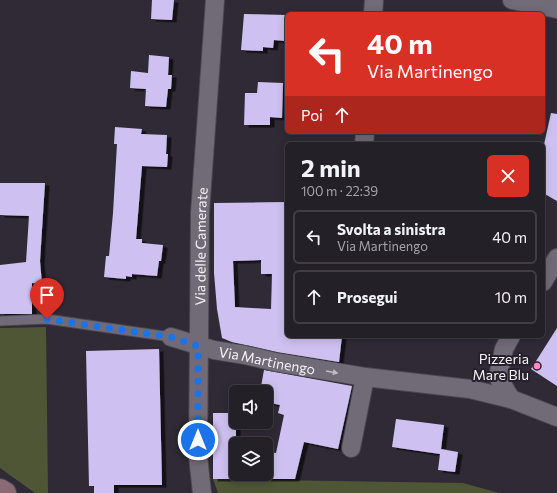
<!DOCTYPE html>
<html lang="it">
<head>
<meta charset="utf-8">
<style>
  :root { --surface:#232028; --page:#2b2830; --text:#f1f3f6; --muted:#a3a3a8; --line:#403e45 }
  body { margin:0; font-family:Commissioner,sans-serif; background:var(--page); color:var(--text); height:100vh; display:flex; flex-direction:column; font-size:15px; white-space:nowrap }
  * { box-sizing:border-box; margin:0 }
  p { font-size:13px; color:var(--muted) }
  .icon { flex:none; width:22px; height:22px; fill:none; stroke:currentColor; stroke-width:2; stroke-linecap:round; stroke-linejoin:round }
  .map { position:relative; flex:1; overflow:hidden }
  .panel { position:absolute; left:285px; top:142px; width:260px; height:196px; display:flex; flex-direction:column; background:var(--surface); border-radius:6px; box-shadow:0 2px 10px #0003,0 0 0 1px var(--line) }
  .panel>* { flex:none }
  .guide { position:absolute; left:285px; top:12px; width:260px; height:122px; border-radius:6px; box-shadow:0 2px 10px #0003,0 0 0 1px var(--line); background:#d93025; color:#fff; overflow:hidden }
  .tools { position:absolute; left:229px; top:385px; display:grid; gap:8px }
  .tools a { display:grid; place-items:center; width:44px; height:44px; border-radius:6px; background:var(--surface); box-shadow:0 2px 10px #0003,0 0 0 1px var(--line); font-size:20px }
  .pin { position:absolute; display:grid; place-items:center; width:34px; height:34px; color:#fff; margin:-41px -17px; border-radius:50% 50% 50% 0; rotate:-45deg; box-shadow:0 0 4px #0007 }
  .pin .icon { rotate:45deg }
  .me { position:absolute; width:44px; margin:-22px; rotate:0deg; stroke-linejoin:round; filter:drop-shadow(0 0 3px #0008) }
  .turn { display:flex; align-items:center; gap:14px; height:84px; padding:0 16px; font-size:18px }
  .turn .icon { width:52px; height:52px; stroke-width:2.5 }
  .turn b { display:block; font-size:28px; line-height:34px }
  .then { display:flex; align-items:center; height:38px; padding:0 16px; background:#0003; gap:8px; font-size:15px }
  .round { display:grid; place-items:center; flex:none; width:42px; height:42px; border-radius:6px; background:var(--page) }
  .head { display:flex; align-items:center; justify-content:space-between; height:68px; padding:0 16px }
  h1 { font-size:24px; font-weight:700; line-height:30px }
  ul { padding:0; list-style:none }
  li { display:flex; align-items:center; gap:12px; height:54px; margin:0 8px 6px; padding:0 8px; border:2px solid var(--line); border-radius:6px }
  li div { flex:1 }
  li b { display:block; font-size:15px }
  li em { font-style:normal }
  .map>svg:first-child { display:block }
</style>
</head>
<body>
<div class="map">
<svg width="557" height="493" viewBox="0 0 557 493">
  <defs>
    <filter id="shadow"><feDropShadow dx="4.5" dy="2.5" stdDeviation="0" flood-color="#0009"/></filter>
  </defs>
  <rect width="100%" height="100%" fill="#2f2a35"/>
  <g fill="#4f5636">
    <path d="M46,327L48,493H35L0,468V328Z"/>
    <path d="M213,479L463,483L499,493H218Z"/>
  </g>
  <g fill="#cec1f1" fill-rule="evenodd" filter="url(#shadow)">
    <path d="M152,0H174L172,20L151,19Z"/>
    <path d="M244,14L286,15L285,41L274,40L273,48L263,47V51L241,50Z"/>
    <path d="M149,55L169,57L168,75H172L171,89H168L166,107L145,106L146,89L130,88L131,71L148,73Z"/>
    <path d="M258,82L283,83L282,118L270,117V125H244L245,93H257Z"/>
    <path d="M551,113L557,114V201L543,193V149Z"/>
    <path d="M115,127L142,129L141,134L167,135L166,154H168L167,167L142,166L136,239H142V243L163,245L161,261H159L157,276L132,274V277L126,276V279L104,277L106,256H109L113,213L117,144H114Z"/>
    <path d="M0,183H45L40,261L42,284L32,283V314H0V265L26,262L29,216L0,215Z"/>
    <path d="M287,202V262L285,310L287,311V336H342L339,362L277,352L232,342L222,338L217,309L214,273V203ZM261,260V274H272L271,309L235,307L233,261Z"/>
    <path d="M557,328V386L531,369Z"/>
    <path d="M159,349L162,485H114V493H94V486H89L86,351Z"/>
    <path d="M264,370L352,386L338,449L304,442L295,479H266V452L276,453L284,415L278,413L280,405L266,402V392H260Z"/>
    <rect x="213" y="413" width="23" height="66"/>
    <path d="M396,419L444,425L441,449L458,452L455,472L438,470L440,454L392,447Z"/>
  </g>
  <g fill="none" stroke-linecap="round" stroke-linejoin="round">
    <g stroke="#4c4851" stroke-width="11">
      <path id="lane" d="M0,321L47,319L171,337"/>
    </g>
    <g stroke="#4c4851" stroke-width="20">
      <g id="street">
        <path d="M512,0L557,9"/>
        <path d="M373,14L374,0"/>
        <path d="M364,144L365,132"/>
        <path d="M543,282L557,258"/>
        <path id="s1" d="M171,337L214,350L245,355L275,362L365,377L470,389L511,399L557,417"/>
        <path d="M511,399L498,377L504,349L511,336"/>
        <path d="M351,448L365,377"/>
        <path id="s2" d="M202,493L198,456L200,213L215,0"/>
      </g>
    </g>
    <g stroke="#4c4851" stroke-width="24">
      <path id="secondary" d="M0,490L5,493"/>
    </g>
    <use href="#lane" stroke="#716b78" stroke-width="9"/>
    <use href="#street" stroke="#716b78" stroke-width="18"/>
    <use href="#secondary" stroke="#8a6a74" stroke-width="22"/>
  </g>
  <defs><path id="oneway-solid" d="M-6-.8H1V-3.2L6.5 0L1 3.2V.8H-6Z"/></defs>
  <use fill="#c0bbc5" href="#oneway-solid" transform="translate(332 372) rotate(10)"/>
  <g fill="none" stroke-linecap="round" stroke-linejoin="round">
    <path stroke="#1a73e8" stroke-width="7" stroke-dasharray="0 12.6" d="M47,319L171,337L198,346V440"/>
  </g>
  <circle fill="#fe8ebe" stroke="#25202b" stroke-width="1.5" cx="537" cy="366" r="4"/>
  <g text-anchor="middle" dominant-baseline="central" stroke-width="4" stroke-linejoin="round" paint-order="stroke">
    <g font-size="14" fill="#f4f1f8" stroke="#25202b">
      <text stroke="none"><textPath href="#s2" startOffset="247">Via delle Camerate</textPath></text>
      <text stroke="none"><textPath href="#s1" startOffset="99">Via Martinengo</textPath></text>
    </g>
    <g font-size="14" fill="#f4f1f8" stroke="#25202b" text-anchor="end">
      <text x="529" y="358">Pizzeria<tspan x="529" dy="16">Mare Blu</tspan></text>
    </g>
  </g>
</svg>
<div class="tools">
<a><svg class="icon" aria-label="sound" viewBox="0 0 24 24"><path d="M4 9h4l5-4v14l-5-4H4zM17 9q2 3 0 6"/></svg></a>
<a><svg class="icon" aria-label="layers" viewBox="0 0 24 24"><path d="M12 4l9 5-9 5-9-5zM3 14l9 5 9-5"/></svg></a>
</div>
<div class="pin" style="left:47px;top:319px;background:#d93025"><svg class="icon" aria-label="arrive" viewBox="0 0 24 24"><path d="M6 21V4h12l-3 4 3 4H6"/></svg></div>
<svg class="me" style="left:198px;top:440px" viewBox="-20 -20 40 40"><circle r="17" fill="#1a73e8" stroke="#fff" stroke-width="3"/><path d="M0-11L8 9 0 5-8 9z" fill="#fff"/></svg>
<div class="guide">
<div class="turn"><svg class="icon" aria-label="left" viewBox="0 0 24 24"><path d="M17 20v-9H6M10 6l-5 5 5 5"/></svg><div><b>40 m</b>Via Martinengo</div></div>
<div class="then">Poi<svg class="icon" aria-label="ahead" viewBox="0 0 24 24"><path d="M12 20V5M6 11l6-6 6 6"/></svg></div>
</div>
<section class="panel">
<div class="head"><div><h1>2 min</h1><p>100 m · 22:39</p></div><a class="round" style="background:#d93025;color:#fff"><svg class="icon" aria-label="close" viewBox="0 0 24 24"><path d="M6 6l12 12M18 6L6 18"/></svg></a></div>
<ul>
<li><svg class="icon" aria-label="left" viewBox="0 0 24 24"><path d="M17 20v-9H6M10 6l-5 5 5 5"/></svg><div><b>Svolta a sinistra</b><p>Via Martinengo</p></div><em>40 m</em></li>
<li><svg class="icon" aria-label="ahead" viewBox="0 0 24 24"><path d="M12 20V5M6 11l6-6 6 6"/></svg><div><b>Prosegui</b></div><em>10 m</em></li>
</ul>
</section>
</div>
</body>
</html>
